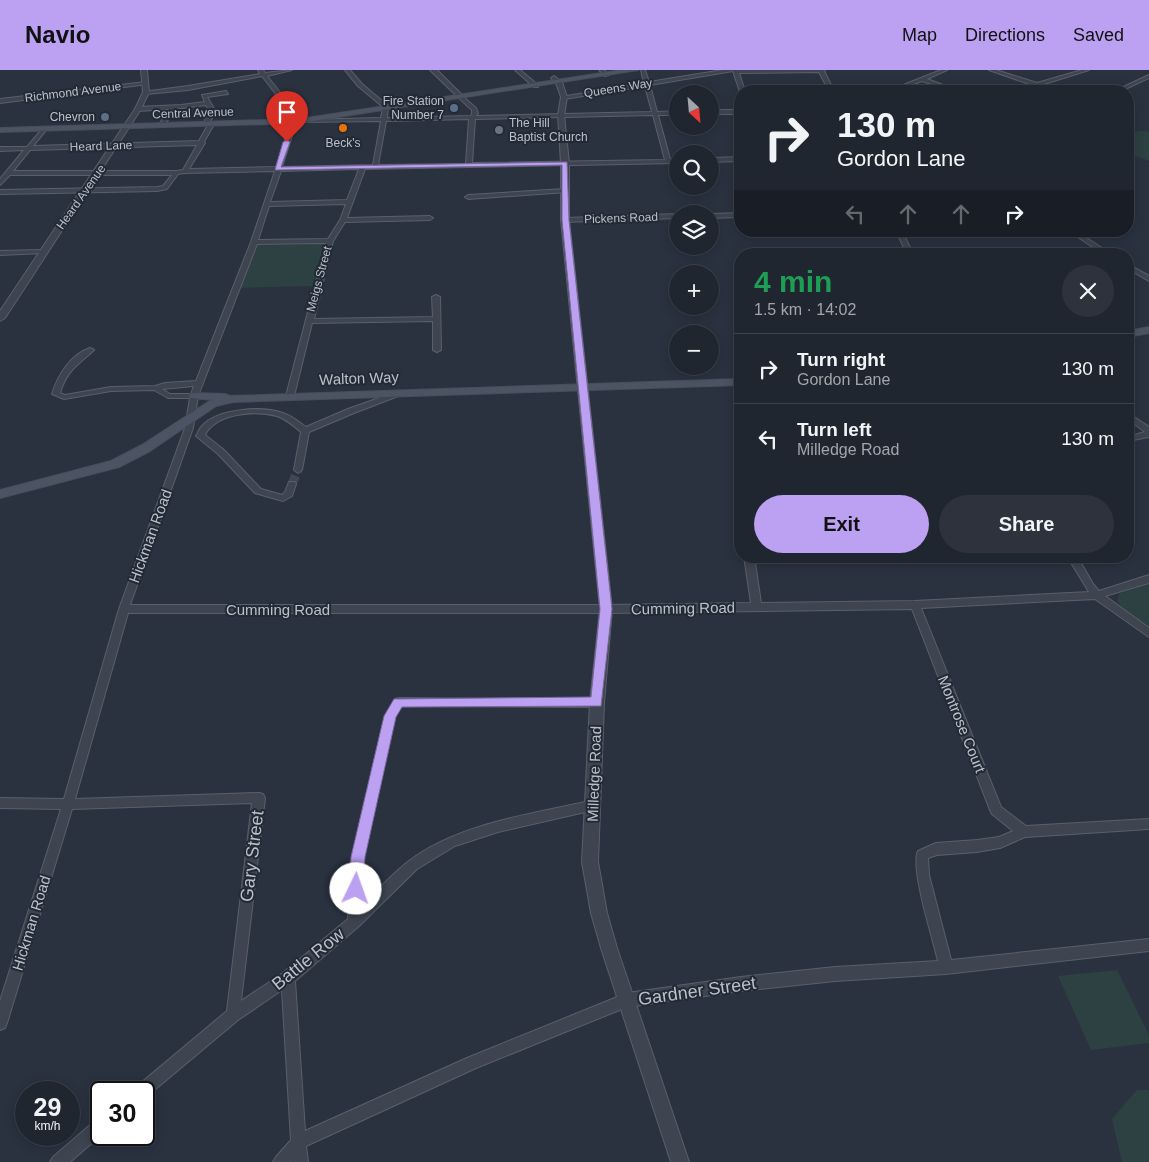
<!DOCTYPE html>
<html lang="en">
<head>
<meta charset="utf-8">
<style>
  :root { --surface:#202630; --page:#2d323c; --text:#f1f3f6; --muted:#a2a5ab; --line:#3d434c; --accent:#bca0f2 }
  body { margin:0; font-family:Arial,sans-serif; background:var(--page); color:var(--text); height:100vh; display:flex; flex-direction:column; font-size:19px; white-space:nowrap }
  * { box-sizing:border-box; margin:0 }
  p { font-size:16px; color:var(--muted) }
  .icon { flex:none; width:28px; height:28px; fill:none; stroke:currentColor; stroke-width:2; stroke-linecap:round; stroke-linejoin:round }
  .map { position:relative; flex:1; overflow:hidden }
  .details { position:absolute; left:734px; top:178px; width:400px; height:315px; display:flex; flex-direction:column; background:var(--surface); border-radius:20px; box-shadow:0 2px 12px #0003,0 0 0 1px var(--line) }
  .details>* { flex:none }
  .banner { position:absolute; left:734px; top:15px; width:400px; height:152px; border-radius:20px; box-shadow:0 2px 12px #0003,0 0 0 1px var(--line); background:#202630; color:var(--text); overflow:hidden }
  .needle { width:32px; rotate:154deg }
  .fabs { position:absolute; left:669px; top:15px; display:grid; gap:10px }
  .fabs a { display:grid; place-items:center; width:50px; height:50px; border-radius:50%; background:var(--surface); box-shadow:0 2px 12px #0003,0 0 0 1px var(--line); font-size:25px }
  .speed { position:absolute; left:15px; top:1011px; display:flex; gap:10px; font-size:25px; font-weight:700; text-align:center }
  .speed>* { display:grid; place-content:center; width:65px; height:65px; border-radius:50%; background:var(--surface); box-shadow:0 2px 12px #0003,0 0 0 1px var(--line); line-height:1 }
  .speed small { font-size:12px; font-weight:400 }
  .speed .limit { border:2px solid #111; border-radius:8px; background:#fff; color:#111 }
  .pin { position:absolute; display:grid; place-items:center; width:42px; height:42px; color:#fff; margin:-51px -21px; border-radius:50% 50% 50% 0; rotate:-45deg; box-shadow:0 0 5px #0007 }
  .pin .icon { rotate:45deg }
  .me { position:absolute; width:55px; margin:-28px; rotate:3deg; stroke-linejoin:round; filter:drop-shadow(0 0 4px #0008) }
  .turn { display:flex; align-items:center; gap:18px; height:105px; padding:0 20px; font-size:22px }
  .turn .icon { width:65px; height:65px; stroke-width:2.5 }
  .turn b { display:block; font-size:35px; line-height:42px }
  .lanes { display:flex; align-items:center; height:48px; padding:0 20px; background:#0003; justify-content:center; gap:25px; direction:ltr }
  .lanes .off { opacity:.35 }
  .round { display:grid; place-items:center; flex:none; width:52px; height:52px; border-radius:26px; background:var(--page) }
  .overview { display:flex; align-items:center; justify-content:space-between; height:85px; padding:0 20px }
  h1 { font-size:30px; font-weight:600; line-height:38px; color:#1e9e55 }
  .action { display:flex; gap:10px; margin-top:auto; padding:10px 20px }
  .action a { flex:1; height:58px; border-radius:30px; background:var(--accent); color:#111; font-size:20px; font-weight:600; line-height:58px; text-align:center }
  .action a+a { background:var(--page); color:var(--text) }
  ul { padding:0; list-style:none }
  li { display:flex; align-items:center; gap:15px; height:70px; padding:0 20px; border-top:1px solid var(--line) }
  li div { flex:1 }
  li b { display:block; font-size:19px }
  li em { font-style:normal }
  header { display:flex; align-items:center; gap:30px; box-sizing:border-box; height:70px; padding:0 25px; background:var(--accent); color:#111 }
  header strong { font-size:24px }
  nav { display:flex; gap:28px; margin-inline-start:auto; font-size:18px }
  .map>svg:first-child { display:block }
</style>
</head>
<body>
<header>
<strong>Navio</strong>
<nav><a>Map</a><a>Directions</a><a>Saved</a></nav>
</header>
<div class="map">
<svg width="1149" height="1092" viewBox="0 0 1149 1092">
  <rect width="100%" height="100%" fill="#2a3240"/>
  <g fill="#2d4042">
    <path d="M1140,61H1149V91L1128,83V64Z"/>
    <path d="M324,174L312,216L240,218L257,175Z"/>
    <path d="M1149,514V557L1121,536L1117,530L1120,523Z"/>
    <path d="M1117,900L1149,965V973L1091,980L1058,906Z"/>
    <path d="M1137,1020H1149V1092H1122L1112,1049Z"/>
  </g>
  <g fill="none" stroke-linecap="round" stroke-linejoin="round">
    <path stroke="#404755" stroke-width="9" stroke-dasharray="9 4.5" stroke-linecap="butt" d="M292,414L298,400"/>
    <g stroke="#59606b" stroke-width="2">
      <g id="minor">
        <path d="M258,0H263L265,3L292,0L267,6L302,50L381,48L383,37L358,16L345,0H350L362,14L388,36L387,48L471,46L472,43V40L459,28L461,25L476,38L478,43L476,46L652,42L645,16L564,29L561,27L644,13L641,0H645L649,12L723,0H825L824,1L834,21H829L819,2L739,3L745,21L740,22L733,1L650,15L657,42L678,41V45H658L670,89H678V93L365,99L347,148L430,146L433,148L430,150L345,152L333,171L314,249L433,247L432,227L436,225L440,227L441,280L437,282L433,280V251L312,253L294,326L290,328L286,326L326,173L257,174L198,326L193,358L130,535H606L751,533L744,486H754L761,533L915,531L1089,522L1067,486H1077L1093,514L1099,521L1149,505V513L1105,526L1149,558V567L1095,529L921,538L1001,737L1026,756L1149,749V759L1025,767L1000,778L977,782L937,785L928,788L929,805L951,890L1149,869V881L946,904L835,911L741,921L627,937L476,998L306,1076L308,1092H292V1091L291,1092H273L276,1087L291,1070L282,920L238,950L146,1027L144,1028V1022H134L136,1017L227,941L252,733L72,739L7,953L5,958L0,960V931L61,739L0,738V728L64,729L119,539L185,358L190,328H168L154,320L111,321L64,329L52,324C58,305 70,285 90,278L94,280C78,295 67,300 60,323L65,325L111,317L155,316L165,313L196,311L251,172L275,101L185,103L178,104L167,119L157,121L0,124V120L157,117L163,116L172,105H10L0,115V109L24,80L0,81V77H27L44,57L47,59L33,76L199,71L208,55L203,54L210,42L206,35L174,39L165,55L162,57L159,55L169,39L138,41L135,39L138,37L181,35L205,32L202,25L226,21L228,24L207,27L216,42L209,53L214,54L204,72L205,73L189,99L276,97L290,55L297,51L262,6L188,20L146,24L143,22L188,16L260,4ZM653,45L665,90L472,93L475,49ZM469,49L466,94L378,95L386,51ZM381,51L373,95L282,97L295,56L302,52ZM197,75L183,100L176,101H13L30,80ZM359,99L347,130L270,132L281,101ZM346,134L340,150L328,169L258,170L269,136ZM194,316L191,324H170L162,319ZM912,539L990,740L992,744L1013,761L999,767L977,770L936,773L918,781C910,798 933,869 938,891L835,897L741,907L627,923L467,988L305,1061L295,911L359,856L417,799L455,776L498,762L594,740L598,739L600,735L598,731L594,730C533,744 459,753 409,791C392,804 377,821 361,836L364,787L395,647L402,636L597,637L601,636L602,633L601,630L399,628L395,629L385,646L352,787L348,849L283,903L241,931L265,728L263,724L259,723L75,729L128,543H606Z"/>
        <path d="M515,0H520L538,15V17H534Z"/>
        <path d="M599,0H604L609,5L605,6Z"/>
        <path d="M941,0H947L927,9L959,21H953L922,11L895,21H888Z"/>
        <path d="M989,0H996L1037,13L1082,0H1089L1022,21H1015L1032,15Z"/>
        <path d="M1149,5V8L1121,21H1115Z"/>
        <path d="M146,12L148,14L0,33V29Z"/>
        <rect x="710" y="40" width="30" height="4"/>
        <path d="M740,87V91L710,92V88Z"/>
        <path d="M565,119L567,120V122L468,129L465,127L468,125Z"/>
        <path d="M740,143V147L710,148V144Z"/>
        <path d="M678,144V148L565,152L562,150L565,148Z"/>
        <path d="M896,161H902L913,184H907Z"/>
        <path d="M1064,161L1079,163L1111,184H1103L1075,165Z"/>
        <path d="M42,180L44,181V183L0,185V181Z"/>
        <path d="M1128,194L1149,206V211L1128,199Z"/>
        <path d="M399,321H405L406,323L354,343L309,362L302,400L298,403L294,400L301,362C294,356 286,349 277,346C255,340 216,343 205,365L224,380L261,419L282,425L285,422L289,412H295L296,414L292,426L283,431L255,423L218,384L196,366C198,363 199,359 202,356C218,338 262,336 283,343C292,346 299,352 306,357L348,339Z"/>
        <path d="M1128,343L1149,357V367L1128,371V367L1145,362L1128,349Z"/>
        <path d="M101,1048V1065L70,1092H50L53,1087L96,1050Z"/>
      </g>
    </g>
    <g stroke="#59606b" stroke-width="2">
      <g id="tertiary">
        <path d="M141,0H147L149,22L141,39L5,248L0,251V241L135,39L143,22Z"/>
        <path d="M430,0H437L463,26V28H459Z"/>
        <path d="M554,6L562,12L567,27L564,45L569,93V150L612,539L604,633L598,792L607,843L617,878L689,1092H671L601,878L591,843L582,792L590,633L600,539L561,150V93L558,45L561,27L556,13L551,8Z"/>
      </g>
    </g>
    <g stroke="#474e5a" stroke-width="2">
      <g id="secondary">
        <path d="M622,0H638L300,53L0,62V58L300,49Z"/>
        <path d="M1149,257V263L1128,267V261Z"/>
        <path d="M740,309V315L233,332L216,336L150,381L119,397L0,428V420L111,391L142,375L208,332L215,330L190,328L189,326L190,324L194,323L225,324L230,326Z"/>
      </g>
    </g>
    <use href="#minor" fill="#3e4550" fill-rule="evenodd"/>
    <use href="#tertiary" fill="#3e4550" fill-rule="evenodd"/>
    <use href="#secondary" fill="#4c5463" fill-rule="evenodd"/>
  </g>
  <path fill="#bca0f2" stroke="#7a689d" d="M287,70L290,72L281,97L567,92L569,150L612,539L601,636L402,637L396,647L365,787L363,819L361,824L356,826L351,824L349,819L351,787L384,646L394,629L591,627L600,539L562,150V95L275,100L283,72Z"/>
  <g fill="#5c6f8a" stroke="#222a36" stroke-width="2">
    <circle cx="454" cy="38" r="5"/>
    <circle cx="105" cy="47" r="5"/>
  </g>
  <circle fill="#e8710a" stroke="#222a36" stroke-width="2" cx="343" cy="58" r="5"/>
  <circle fill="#6b7280" stroke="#222a36" stroke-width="2" cx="499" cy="60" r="5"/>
  <g text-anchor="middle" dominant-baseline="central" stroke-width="4" stroke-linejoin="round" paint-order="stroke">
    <g font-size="12" fill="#bbc0ca" stroke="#222a36">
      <text transform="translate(618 18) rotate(-9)">Queens Way</text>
      <text transform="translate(73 22) rotate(-7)">Richmond Avenue</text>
      <text transform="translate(193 43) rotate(-2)">Central Avenue</text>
      <text transform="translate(101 76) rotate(-2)">Heard Lane</text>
      <text transform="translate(81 127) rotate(-55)">Heard Avenue</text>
      <text transform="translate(621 148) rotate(-2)">Pickens Road</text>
      <text transform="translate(319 209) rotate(-75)">Meigs Street</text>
    </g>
    <g font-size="12" fill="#bbc0ca" stroke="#222a36" text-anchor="end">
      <text x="444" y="31">Fire Station<tspan x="444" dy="14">Number 7</tspan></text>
      <text x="95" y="47">Chevron</text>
      <text x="509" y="53" text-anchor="start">The Hill<tspan x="509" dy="14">Baptist Church</tspan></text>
      <text x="343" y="73" text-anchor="middle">Beck's</text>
    </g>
    <g font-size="15" fill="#bbc0ca" stroke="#222a36">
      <text transform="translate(359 308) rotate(-2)">Walton Way</text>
      <text transform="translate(150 466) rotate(-70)">Hickman Road</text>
      <text transform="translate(683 538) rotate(-1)">Cumming Road</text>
      <text x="278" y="539">Cumming Road</text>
      <text transform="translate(962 654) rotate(68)">Montrose Court</text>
      <text transform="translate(594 704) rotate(-88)">Milledge Road</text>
      <text transform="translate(31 853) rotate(-73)">Hickman Road</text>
    </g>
    <g font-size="18" fill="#bbc0ca" stroke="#222a36">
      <text transform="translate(252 786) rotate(-83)">Gary Street</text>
      <text transform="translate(308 889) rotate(-39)">Battle Row</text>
      <text transform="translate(697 921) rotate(-8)">Gardner Street</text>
    </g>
  </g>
</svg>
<div class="fabs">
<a><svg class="needle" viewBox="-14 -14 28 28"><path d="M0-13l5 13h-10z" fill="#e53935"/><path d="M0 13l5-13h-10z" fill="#a2a5ab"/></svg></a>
<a><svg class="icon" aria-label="search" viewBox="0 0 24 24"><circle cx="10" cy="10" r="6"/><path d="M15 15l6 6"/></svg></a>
<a><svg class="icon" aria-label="layers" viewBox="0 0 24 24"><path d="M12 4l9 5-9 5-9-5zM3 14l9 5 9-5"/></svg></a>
<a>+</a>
<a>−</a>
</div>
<div class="speed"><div>29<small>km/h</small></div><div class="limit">30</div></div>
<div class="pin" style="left:287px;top:72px;background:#d93025"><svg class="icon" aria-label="arrive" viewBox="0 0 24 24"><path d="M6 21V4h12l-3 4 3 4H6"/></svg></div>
<svg class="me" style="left:356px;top:819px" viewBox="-20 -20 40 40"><circle r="19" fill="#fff"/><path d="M0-13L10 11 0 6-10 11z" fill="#bca0f2"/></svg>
<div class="banner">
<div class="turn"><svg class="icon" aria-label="right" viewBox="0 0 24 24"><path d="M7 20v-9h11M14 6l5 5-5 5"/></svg><div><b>130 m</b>Gordon Lane</div></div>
<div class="lanes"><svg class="icon off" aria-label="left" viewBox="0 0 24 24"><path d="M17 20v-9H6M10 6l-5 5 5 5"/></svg><svg class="icon off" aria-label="ahead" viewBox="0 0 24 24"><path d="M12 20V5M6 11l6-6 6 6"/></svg><svg class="icon off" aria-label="ahead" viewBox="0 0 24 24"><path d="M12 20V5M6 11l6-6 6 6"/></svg><svg class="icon" aria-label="right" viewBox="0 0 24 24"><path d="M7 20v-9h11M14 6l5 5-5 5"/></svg></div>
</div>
<section class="details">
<div class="overview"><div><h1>4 min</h1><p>1.5 km · 14:02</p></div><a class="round"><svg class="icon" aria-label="close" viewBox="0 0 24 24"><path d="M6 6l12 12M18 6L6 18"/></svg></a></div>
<ul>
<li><svg class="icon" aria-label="right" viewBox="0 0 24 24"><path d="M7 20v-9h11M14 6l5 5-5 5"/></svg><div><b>Turn right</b><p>Gordon Lane</p></div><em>130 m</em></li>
<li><svg class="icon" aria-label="left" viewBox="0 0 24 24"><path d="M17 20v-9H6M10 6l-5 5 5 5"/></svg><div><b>Turn left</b><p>Milledge Road</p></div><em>130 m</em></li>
</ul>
<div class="action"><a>Exit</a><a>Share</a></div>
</section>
</div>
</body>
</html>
